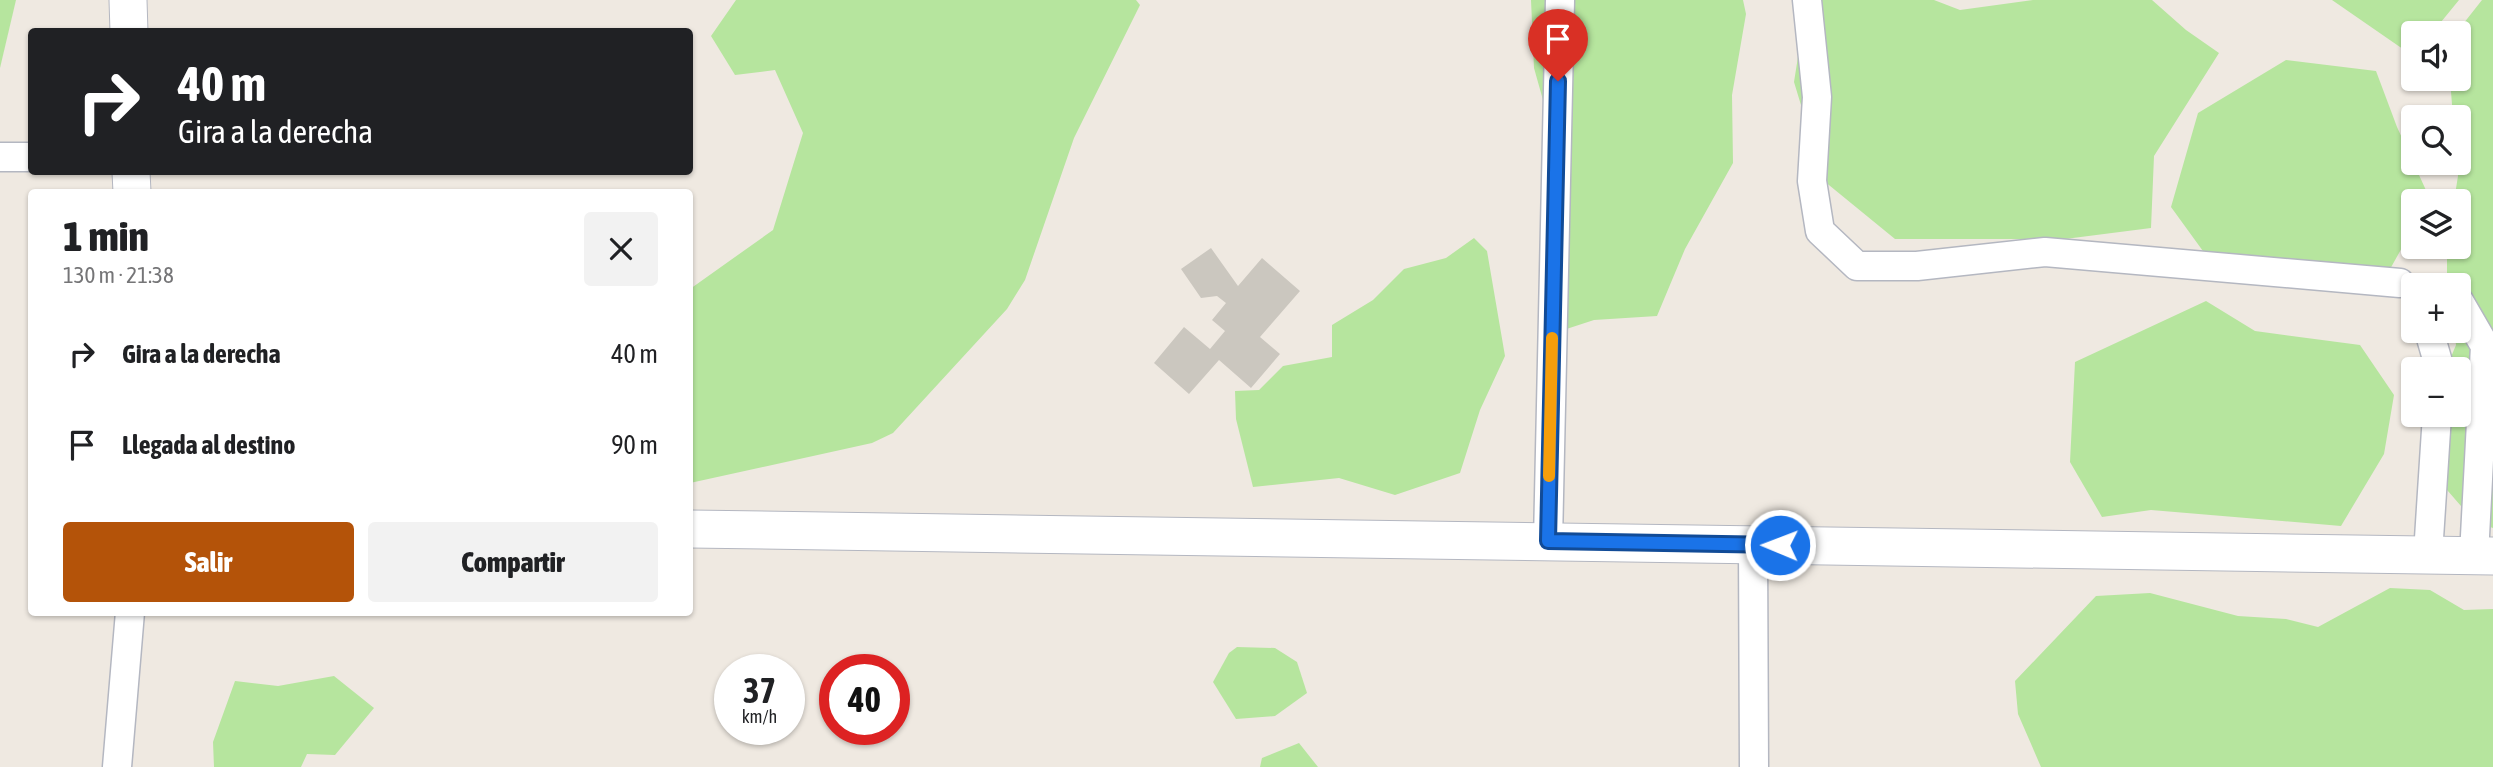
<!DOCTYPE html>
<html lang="es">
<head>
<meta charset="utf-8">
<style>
  :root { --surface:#fff; --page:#f2f2f2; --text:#202124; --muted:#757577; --accent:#b45309 }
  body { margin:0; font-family:"Asap Condensed",sans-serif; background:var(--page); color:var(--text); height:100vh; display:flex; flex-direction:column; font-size:26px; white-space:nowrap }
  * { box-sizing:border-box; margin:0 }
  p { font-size:23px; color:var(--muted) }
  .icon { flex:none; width:38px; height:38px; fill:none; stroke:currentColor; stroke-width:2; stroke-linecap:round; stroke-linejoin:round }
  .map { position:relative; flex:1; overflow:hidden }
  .drawer { position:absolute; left:28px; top:189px; width:665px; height:427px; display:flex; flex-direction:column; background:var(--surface); border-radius:7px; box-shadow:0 2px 5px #0004 }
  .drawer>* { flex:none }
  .banner { position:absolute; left:28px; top:28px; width:665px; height:147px; border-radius:7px; box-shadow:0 2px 5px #0004; background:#202124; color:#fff; overflow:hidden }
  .fabs { position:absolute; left:2401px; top:21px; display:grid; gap:14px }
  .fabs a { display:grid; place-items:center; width:70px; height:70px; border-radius:7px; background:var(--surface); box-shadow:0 2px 5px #0004; font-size:35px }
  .speed { position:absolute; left:714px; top:654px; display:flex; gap:14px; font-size:35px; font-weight:700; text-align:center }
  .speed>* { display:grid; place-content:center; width:91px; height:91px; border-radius:50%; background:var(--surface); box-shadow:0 2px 5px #0004; line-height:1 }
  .speed small { font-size:18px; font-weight:400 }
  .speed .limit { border:10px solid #d22; background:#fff; color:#111 }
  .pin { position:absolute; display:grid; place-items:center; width:60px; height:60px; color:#fff; margin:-72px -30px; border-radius:50% 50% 50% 0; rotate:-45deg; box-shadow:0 0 7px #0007 }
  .pin .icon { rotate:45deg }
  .me { position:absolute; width:77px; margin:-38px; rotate:271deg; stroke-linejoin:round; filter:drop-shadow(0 0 5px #0008) }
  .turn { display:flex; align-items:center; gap:24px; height:147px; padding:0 35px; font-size:32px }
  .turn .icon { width:91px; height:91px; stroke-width:2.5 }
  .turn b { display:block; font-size:49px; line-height:60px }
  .round { display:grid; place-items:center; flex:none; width:74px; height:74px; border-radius:7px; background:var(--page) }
  .overview { display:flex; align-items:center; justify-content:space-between; height:119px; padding:0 35px }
  h1 { font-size:42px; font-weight:800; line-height:52px }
  .action { display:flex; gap:14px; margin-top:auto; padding:14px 35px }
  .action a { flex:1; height:80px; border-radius:7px; background:var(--accent); color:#fff; font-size:28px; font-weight:800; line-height:80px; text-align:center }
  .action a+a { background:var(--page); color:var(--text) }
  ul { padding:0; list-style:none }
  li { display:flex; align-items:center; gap:21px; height:91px; padding:0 35px }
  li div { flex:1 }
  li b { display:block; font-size:26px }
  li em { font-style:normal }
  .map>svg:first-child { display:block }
</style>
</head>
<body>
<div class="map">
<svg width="2493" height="767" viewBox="0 0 2493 767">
  <rect width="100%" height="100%" fill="#efe9e1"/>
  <g fill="#b6e59e">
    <path d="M0,0H16L0,68Z"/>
    <path d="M736,0H1136L1140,5L1074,138L1025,280L1007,309L893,433L872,443L690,483V289L773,230L803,133L775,70L735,75L711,36Z"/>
    <path d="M1531,0H1743L1746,14L1732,95L1733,163L1685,249L1657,316L1594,320L1545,336L1550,125L1534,68Z"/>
    <path d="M1807,0H1934L1960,10L2033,0H2152L2186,30L2219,53L2154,156L2151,228L2065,239H1895L1824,181L1794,82Z"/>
    <path d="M2332,0H2459L2432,33H2413V56Z"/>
    <path d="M2482,0H2493V528L2474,521L2428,468V415H2459V369H2446L2456,345L2454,331H2459V285L2447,284V247H2459V201H2454L2458,176L2457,163H2459V117H2453L2450,79H2459V33H2456Z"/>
    <path d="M2286,60L2376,71L2397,127L2430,199L2413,201V228L2380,287L2216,269L2171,207L2198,113Z"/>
    <path d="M1474,238L1487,251L1505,356L1480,410L1460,473L1395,495L1339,478L1253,487L1236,419L1235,391L1259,390L1283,366L1332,357V325L1373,300L1404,269L1446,258Z"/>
    <path d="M2206,301L2255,331L2360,345L2394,395L2384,454L2341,526L2151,510L2102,517L2070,462L2075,362Z"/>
    <path d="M2390,588L2430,590L2464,610L2493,609V767H2041L2018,714L2015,681L2096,596L2150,593L2238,616L2286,619L2318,627Z"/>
    <path d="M1237,647L1275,648L1297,662L1307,693L1275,716L1236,719L1213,682L1229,653Z"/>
    <path d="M334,676L374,708L335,755L307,754L301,767H214L213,742L235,681L278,686Z"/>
    <path d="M1299,743L1318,767H1260L1262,758Z"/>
  </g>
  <path fill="#cbc7bf" d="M1211,248L1238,286L1262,258L1300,291L1260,337L1280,354L1251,388L1219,360L1189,394L1154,363L1184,327L1210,349L1225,331L1212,320L1226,303L1217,296L1201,298L1181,269Z"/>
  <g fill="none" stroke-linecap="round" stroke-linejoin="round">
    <g stroke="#b4b7c1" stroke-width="31">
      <g id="minor">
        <path d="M1807,0L1817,97L1812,181L1820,231L1857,266H1917L2045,252L2400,283"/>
        <path d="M0,157H32"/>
        <path d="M2459,301L2485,346L2474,555"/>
        <path d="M2429,331L2440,369"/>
        <path d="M1548,541L1560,0"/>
        <path d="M1753,544L1754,767"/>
        <path d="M2428,554L2437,415"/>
        <path d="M117,767L130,612"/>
      </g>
    </g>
    <g stroke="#b4b7c1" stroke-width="39">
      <g id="tertiary">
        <path d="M128,0L129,32"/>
        <path d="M131,172L132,192"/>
        <path d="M690,529L2493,556"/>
      </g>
    </g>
    <use href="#minor" stroke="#fff" stroke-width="28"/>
    <use href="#tertiary" stroke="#fff" stroke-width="37"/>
  </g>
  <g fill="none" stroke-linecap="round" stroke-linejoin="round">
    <g stroke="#114b97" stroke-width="18">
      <path id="route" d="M1558,81L1548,541L1780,545"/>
    </g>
    <use href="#route" stroke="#1a73e8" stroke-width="12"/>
    <path stroke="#f59e0b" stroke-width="12" d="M1549,476L1552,338"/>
  </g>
</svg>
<div class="fabs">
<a><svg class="icon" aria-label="sound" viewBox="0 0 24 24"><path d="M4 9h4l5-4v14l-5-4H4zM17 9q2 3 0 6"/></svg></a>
<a><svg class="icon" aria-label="search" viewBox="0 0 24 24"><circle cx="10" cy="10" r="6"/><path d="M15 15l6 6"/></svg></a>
<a><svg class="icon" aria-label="layers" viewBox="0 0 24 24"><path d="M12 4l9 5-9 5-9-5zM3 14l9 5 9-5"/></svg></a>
<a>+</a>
<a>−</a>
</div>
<div class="speed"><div>37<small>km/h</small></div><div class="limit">40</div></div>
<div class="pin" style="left:1558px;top:81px;background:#d93025"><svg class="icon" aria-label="arrive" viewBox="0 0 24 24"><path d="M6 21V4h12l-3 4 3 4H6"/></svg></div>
<svg class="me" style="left:1780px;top:545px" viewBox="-20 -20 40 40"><circle r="17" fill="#1a73e8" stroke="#fff" stroke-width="3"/><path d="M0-11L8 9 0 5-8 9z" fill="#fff"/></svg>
<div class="banner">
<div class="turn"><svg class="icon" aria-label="right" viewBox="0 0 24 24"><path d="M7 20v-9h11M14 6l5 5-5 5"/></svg><div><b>40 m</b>Gira a la derecha</div></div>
</div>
<section class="drawer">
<div class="overview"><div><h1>1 min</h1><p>130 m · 21:38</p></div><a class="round"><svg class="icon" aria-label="close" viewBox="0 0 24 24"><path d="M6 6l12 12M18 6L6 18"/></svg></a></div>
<ul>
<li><svg class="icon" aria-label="right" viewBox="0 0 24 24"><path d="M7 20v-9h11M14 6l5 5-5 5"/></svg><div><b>Gira a la derecha</b></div><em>40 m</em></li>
<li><svg class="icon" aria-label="arrive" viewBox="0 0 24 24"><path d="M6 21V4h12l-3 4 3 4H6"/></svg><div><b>Llegada al destino</b></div><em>90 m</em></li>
</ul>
<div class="action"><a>Salir</a><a>Compartir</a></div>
</section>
</div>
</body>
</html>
